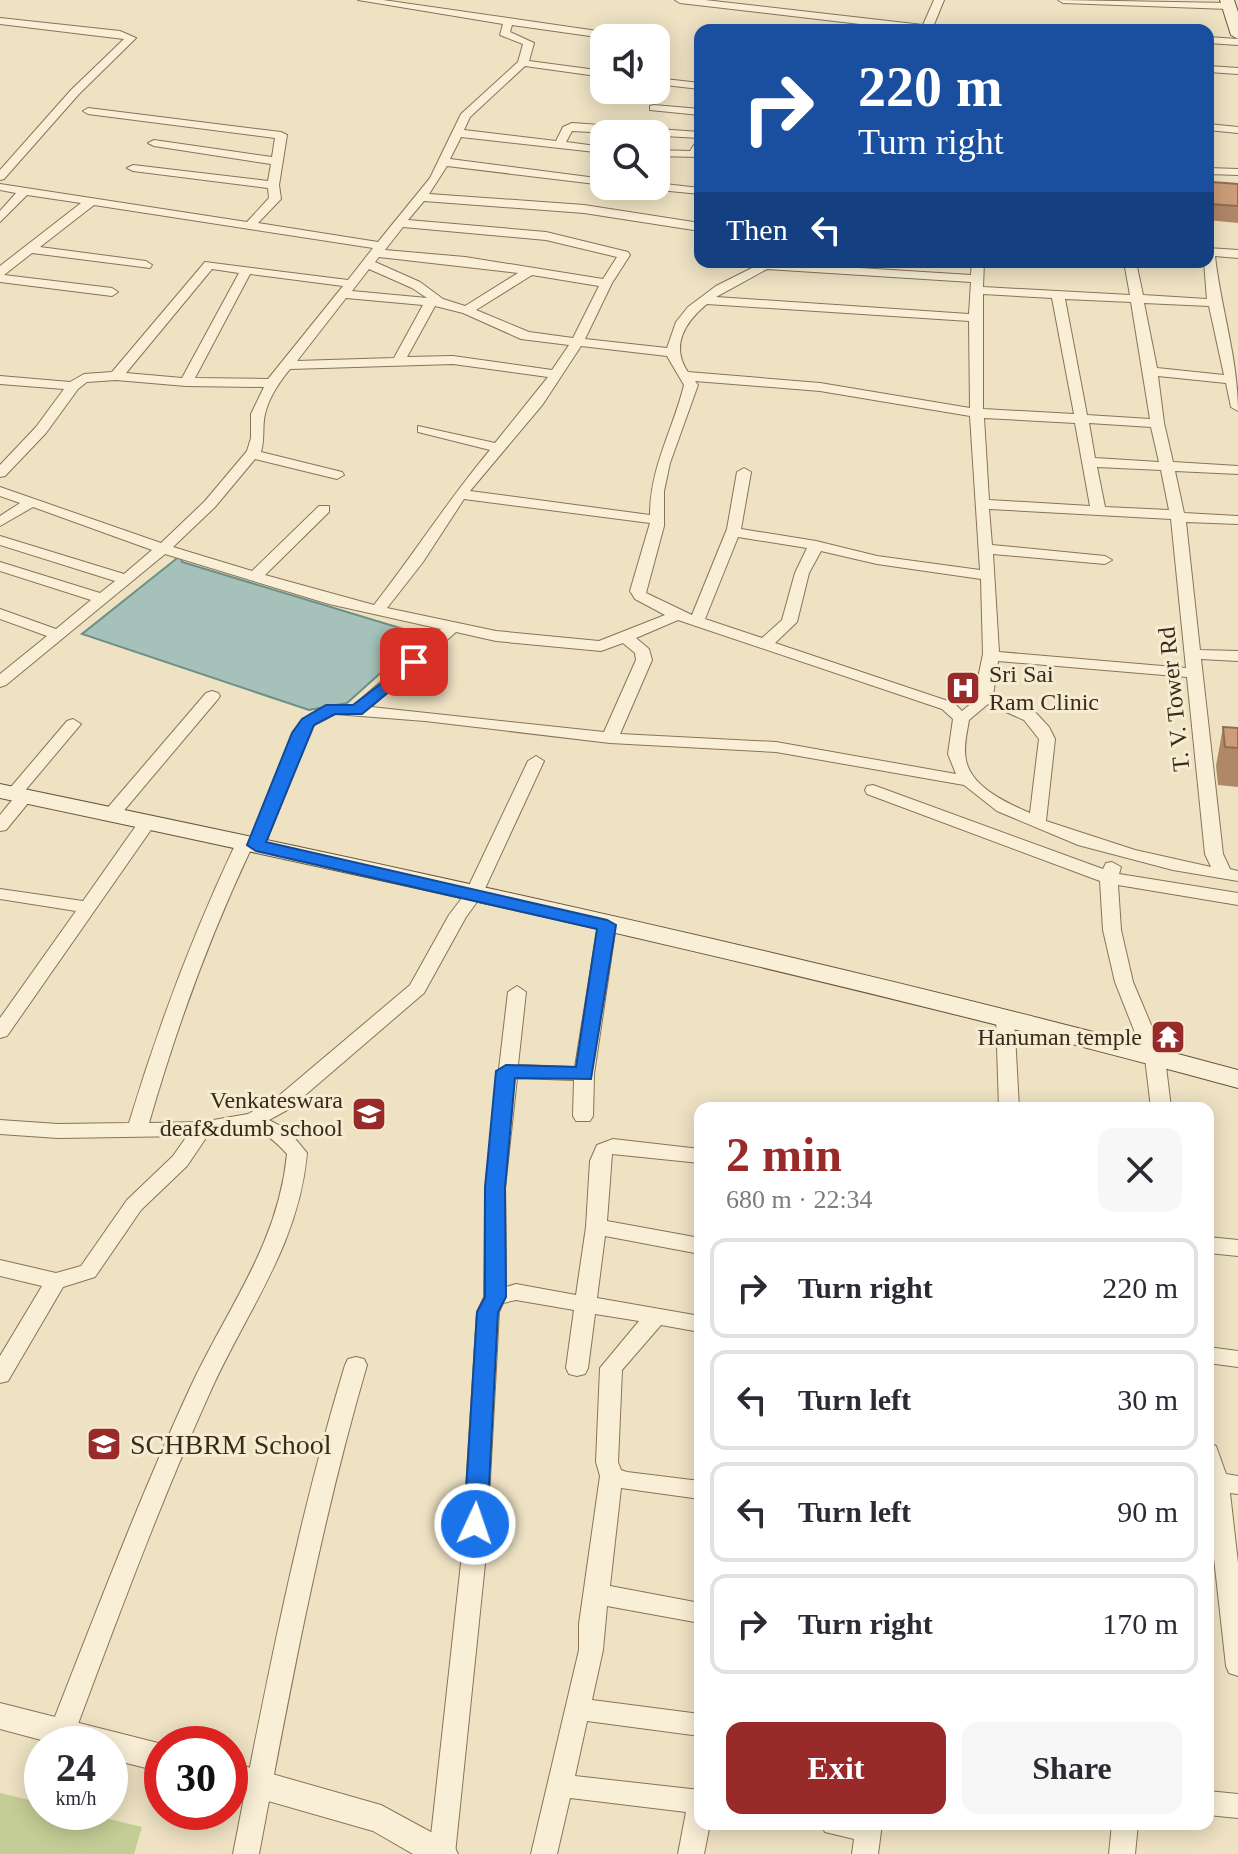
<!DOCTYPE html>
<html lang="en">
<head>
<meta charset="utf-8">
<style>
  :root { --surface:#fff; --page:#f7f7f7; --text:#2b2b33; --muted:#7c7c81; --line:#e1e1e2; --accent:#982a29 }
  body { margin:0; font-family:"Times New Roman",serif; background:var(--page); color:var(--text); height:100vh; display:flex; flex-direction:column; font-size:30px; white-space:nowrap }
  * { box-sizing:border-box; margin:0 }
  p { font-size:26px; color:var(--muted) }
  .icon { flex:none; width:44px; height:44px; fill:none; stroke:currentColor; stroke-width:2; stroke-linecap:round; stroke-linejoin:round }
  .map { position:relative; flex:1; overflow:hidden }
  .side { position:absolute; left:694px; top:1102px; width:520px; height:728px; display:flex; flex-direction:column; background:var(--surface); border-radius:16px; box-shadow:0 4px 20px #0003 }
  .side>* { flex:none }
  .top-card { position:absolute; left:694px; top:24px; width:520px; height:244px; border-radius:16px; box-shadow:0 4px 20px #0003; background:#1a4fa0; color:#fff; overflow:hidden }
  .tools { position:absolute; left:590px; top:24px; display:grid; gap:16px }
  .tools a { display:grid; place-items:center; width:80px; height:80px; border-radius:16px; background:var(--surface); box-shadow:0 4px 20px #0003; font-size:40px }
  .speed { position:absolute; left:24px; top:1726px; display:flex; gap:16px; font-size:40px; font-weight:700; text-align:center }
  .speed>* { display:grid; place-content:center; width:104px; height:104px; border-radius:50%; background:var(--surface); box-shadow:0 4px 20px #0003; line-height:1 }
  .speed small { font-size:20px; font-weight:400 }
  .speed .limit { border:12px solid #d22; background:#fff; color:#111 }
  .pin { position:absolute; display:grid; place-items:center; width:68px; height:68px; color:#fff; margin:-34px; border-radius:16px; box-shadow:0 4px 12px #0006 }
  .me { position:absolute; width:88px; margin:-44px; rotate:3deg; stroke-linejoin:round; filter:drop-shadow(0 0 6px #0008) }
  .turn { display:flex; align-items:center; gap:28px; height:168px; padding:0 32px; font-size:36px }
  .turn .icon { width:104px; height:104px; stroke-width:2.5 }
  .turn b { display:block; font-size:56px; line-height:68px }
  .then { display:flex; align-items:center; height:76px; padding:0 32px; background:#0003; gap:16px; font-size:30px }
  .round { display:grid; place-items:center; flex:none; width:84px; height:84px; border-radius:16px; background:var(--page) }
  .headline { display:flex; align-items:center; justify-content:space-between; height:136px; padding:0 32px }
  h1 { font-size:48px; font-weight:600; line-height:60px; color:var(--accent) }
  .primary-button { display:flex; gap:16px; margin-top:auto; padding:16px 32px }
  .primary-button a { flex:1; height:92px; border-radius:16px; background:var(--accent); color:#fff; font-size:32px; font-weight:600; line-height:92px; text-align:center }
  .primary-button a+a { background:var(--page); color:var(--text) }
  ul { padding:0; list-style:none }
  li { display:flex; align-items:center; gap:24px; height:100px; margin:0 16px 12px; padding:0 16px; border:4px solid var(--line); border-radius:16px }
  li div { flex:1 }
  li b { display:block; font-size:30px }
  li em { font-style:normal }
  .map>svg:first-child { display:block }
</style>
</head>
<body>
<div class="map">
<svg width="1238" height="1854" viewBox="0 0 1238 1854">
  <rect width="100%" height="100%" fill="#eee2c3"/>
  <path fill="#c5cd96" d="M0,1793L42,1803V1812H79L142,1827L134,1854H0Z"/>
  <path fill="#a5c1b9" stroke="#6c8f87" stroke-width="2" d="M181,555L182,562L423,635L347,703L309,710L82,634Z"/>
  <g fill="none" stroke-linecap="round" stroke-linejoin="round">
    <g stroke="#897359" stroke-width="2">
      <g id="minor">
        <path d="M358,0H383L625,35L630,38H604L512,25L510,32L534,43L529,61L604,71V77L525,66L470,117L464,130L556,141L563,127L572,123L700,132V138L572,131L566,142L604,147V153L461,137L450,159L604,179V185L447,166L429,194L584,205L700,223V231L584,213L424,201L408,220L546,232L628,252L630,255L612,283L585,339L667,348L676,322L688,307L716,286L764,262L971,275L972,262H984L983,287L1130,295L1124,262H1136L1143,295L1207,299L1204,262H1208V248L1238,250V258L1215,256C1221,309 1238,359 1238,411L1231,407L1226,383L1158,376L1164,423L1173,462L1238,466V474L1175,471L1184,513L1238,516V524L1186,522L1200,650L1238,651V661L1201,659L1223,854L1230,869L1238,871V881L1173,870L1078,845L997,811L964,785L776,752L610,743L425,721L335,714L314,725L309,733L265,845L262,849H251C209,938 176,1029 149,1123L202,1122L248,1114L275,1099L410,985L449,915L465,894L528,761L536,756L544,761L482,895L466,917L424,993L289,1109L269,1120L288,1130L307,1153C299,1244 249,1307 212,1388C161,1500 118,1617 75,1732L71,1740L62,1743L53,1740L49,1732C94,1617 138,1501 190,1388C227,1308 278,1245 287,1154C258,1122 248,1128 208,1135L187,1166L141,1210L95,1277L63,1287L8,1381L0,1383V1356L42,1286L0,1276V1260L56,1273L81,1266L127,1200L173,1156L187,1136L58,1138L0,1134V1120L58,1124L129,1123C158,1027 193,934 236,843L239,839H250L293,733C307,710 326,704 353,706L441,629L329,604L165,554L6,685L0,687V674L47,636L0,619V609L56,629L91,600L0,571V562L100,593L115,581L0,545V536L124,574L152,550L33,507L0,526V516L20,503L0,496V487L161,543L205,501L247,451L251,438V414L264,387L186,386L116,380L87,382L78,389L46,433L5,476L0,477V465L36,427L64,389L0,384V376L70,382L84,374L112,372L205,262L348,280L373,248L94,205L40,247L146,261L152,265L150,268L32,253L4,275L112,288L118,292L112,296L0,282V266L81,203L27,195L0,222V211L16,193L0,190V184L247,222L269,198L268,188L133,171L127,168L133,165L268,181L271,164L154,146L148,143L154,140L272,157L275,138L88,114L83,111L88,108L281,132L287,135L279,185L281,199L258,223L378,242L430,178L461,114L518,62L523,44L500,35L503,24ZM403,227L546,240L617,257L603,279L465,257L385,250ZM379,257L518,273L465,306L443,299L420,282L375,262ZM212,269L239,273L182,378L126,373ZM369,269L412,288L427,298L352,291ZM767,269L971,282L969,314L716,297ZM250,274L343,286L268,379L195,378ZM532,275L599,286L573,338L529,332L476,310ZM983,294L1052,298L1074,414L983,409ZM346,298L423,305L394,358L297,361ZM1065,299L1131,302L1150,419L1087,415ZM1144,303L1209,306L1224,375L1157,368ZM707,304L969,321L970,408L820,383L688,372C670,346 685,322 707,304ZM435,306L463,313L521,339L569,345L552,370L453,356L407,357ZM581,346L667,356L684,385C673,430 650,467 650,515L470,491L543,404ZM453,364L548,377L495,443L418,426V432L490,450C448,500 414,554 374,605L265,575L329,512V506H319L252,571L173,547L215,507L255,459L337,479L344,475L342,472L261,452C265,439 262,426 265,414C269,397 280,381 290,369ZM695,381L820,391L970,416L980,570L877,556L816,541L741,529L751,472L744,468L737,472L727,529L692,615L646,593L664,526V491L670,463L698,385ZM984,418L1075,423L1090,506L989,500ZM1089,423L1151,427L1159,462L1095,458ZM1097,467L1161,470L1169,510L1105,507ZM464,499L650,523L630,591L635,599L665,615L599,641L496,631L387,608L423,562ZM989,509L1171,519L1186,668L999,652L993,554L1105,564L1112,560L1105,556L992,545ZM738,537L807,548L795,573L782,620L762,638L705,619ZM821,551L877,564L981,579L983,654L973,702L962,711L954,703L775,643L797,622L809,573ZM678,620L942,709L953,719L948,754L956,774L776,742L620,734L652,660L649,649L636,638ZM456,632L496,641L601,651L623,643L635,653L636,660L604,732L371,707ZM998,661L1187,677L1205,854L1211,867L1135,850L1046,821L1055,739L1049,727L1036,713L993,695ZM988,704L1024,720L1039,739L1030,813C1007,803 971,787 966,760C963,747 967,733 969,720Z"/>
        <path d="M675,0H705L923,25L934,0H944L933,27L942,30H911L680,3Z"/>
        <path d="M1058,0L1229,3L1234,6L1229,9L1063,3Z"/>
        <path d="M0,18L120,31L136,38L79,94L4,179L0,180V170L71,90L124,39L0,24Z"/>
        <path d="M1208,37L1238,39V45L1208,43Z"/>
        <path d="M1208,66L1238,68V74L1208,72Z"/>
        <path d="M656,78L700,83V89L656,84Z"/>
        <path d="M654,105L700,109V115L650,110V106Z"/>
        <path d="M1208,124L1238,127V133L1208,130Z"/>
        <path d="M700,141L698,157L656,156V150L690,151L696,142Z"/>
        <path d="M1208,168L1238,169V175L1208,174Z"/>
        <path d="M656,183L700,188V194L649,189L643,186H656Z"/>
        <path d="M212,691L218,693L220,696L218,699L116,820H104L101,816L104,812L206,693Z"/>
        <path d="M73,719L81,724L23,793L29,794L31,798L29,802L6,830L0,831V815L13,799L5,794L67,721Z"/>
        <path d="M873,785L1103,869L1106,863L1112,862L1121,867L1119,874L1238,893V905L1118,885L1121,930L1133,982L1165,1058L1171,1108H1151L1145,1058L1115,982L1103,930L1100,881L867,794L865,790L867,786Z"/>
        <path d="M146,819L155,824L7,1036L0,1038V1018L76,911L0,899V889L83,901L140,820Z"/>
        <path d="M607,919L616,925L594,1074L593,1116L590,1121H576L573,1116L574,1080L517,1078L505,1188L506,1287L516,1284L576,1295L586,1227L590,1161L597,1145L613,1139L700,1149V1163L612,1154L607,1221L700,1238V1254L605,1236L597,1298L700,1316V1332L661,1325L622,1370L618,1462L621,1470L627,1472L700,1481V1499L621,1488L610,1586L700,1603V1623L607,1606L603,1650L592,1700L700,1714V1736L587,1721L575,1776L700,1790V1824H710L704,1854H678L686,1812L570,1798L557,1854H531L579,1650V1624L600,1476L596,1462L600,1368L639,1321L595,1314L588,1368L585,1374L577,1376L569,1374L566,1368L574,1310L516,1300L503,1303L499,1312L486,1554L455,1854H429L462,1554L477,1312L484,1297L485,1188L508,992L517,986L526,992L518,1065L575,1067L598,925Z"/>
        <path d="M1005,1010L1014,1016L1019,1108H999L996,1016Z"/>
        <path d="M1208,1237L1238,1240V1256L1208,1253Z"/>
        <path d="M1208,1347L1238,1351V1367L1208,1363Z"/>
        <path d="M356,1357L364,1359L367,1365C320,1526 290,1689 259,1854H233C265,1689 296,1526 345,1365L348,1359Z"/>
        <path d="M1208,1443L1216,1446L1226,1474L1238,1476V1494L1230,1493L1238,1563V1676L1229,1673L1226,1666L1208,1504Z"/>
        <path d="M1208,1791L1238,1794V1818L1208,1815Z"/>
        <path d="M821,1824H882L878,1854H852L854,1839L825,1832Z"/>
        <path d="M1112,1824H1138L1135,1854H1109Z"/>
      </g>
    </g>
    <g stroke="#897359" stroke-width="2">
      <g id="tertiary">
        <path d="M0,1703L162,1744V1772L110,1759V1744H56L0,1729Z"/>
        <path d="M230,1762L381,1805L453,1844L458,1854H413L373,1831L230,1790Z"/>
      </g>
    </g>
    <g stroke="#6a543d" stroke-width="2">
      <g id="secondary">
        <path d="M1220,0H1234L1238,12V39L1231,35Z"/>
        <path d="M0,784C415,870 829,960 1238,1070V1088C829,977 415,886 0,798Z"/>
      </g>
    </g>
    <use href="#minor" fill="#f9efd6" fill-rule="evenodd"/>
    <use href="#tertiary" fill="#f9efd6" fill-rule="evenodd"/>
    <use href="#secondary" fill="#f9efd6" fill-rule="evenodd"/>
  </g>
  <g fill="#b08767">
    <path d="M1212,182L1238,184V223L1208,220Z"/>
    <path d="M1223,727L1238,728V787L1218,785L1216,766Z"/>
  </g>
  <g fill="#cd9d78" stroke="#906e54" stroke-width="2">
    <path d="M1212,182L1238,184V206L1210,204Z"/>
    <path d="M1223,727L1238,728V748L1225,747Z"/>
  </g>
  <path fill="#1a73e8" stroke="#114b97" stroke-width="2" d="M414,658L422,662L420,666L362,714H335L314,725L266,842L607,920L616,925L591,1079L515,1078L505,1188L506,1297L498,1312L487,1524L484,1531L475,1534L467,1531L464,1524L477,1312L485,1297V1188L496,1071L506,1065L576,1067L597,929L256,851L247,845L292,733L302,719L326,705H353Z"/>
  <defs>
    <g id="hospital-square" transform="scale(1.8)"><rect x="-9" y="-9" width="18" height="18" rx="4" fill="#982a29" stroke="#f6ecd2"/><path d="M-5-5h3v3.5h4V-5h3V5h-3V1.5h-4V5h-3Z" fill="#fff"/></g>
    <g id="temple-square" transform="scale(1.8)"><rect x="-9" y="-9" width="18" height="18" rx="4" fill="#982a29" stroke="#f6ecd2"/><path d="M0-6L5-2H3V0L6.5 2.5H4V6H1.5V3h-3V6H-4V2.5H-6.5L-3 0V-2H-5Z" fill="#fff"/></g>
    <g id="school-square" transform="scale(1.8)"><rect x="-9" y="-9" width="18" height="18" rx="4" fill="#982a29" stroke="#f6ecd2"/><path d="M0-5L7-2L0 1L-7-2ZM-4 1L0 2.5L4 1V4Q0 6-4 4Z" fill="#fff"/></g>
  </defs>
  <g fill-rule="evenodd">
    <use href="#hospital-square" x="963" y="688"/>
    <use href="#temple-square" x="1168" y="1037"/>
    <use href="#school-square" x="369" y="1114"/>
    <use href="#school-square" x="104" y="1444"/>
  </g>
  <g text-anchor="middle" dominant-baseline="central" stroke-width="6" stroke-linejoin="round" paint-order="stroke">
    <g font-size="24" fill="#382b1e" stroke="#f6ecd2" text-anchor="end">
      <text x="989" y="674" text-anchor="start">Sri Sai<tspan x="989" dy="28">Ram Clinic</tspan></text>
      <text x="1142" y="1037">Hanuman temple</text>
      <text x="343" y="1100">Venkateswara<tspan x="343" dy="28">deaf&amp;dumb school</tspan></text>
    </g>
    <g font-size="24" fill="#382b1e" stroke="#f6ecd2">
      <text transform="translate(1174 699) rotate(-96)">T. V. Tower Rd</text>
    </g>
    <g font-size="28" fill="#382b1e" stroke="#f6ecd2" text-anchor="start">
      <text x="130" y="1444">SCHBRM School</text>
    </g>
  </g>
</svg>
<div class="tools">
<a><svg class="icon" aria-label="sound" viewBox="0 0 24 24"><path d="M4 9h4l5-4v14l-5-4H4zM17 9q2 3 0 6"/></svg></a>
<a><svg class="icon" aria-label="search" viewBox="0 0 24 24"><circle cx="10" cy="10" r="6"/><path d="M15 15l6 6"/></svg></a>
</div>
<div class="speed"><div>24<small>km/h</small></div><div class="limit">30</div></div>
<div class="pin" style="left:414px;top:662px;background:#d93025"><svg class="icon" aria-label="arrive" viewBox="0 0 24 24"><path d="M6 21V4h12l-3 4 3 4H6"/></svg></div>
<svg class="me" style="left:475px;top:1524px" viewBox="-20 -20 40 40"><circle r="17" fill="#1a73e8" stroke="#fff" stroke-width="3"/><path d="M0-11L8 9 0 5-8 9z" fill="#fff"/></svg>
<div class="top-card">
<div class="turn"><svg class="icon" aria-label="right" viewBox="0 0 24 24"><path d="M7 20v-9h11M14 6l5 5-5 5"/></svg><div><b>220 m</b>Turn right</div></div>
<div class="then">Then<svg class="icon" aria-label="left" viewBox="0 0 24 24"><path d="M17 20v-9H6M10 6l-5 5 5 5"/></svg></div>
</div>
<section class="side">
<div class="headline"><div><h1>2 min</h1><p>680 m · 22:34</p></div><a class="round"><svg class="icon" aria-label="close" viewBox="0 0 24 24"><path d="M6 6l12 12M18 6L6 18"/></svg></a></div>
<ul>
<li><svg class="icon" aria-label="right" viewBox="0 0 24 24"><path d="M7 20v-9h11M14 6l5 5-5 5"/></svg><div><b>Turn right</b></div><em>220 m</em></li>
<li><svg class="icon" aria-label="left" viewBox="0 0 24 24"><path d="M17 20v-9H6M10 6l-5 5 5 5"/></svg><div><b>Turn left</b></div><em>30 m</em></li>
<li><svg class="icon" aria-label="left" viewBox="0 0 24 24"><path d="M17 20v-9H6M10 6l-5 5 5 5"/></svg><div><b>Turn left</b></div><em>90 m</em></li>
<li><svg class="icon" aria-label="right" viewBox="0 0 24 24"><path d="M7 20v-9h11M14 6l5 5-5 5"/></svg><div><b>Turn right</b></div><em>170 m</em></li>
</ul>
<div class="primary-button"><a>Exit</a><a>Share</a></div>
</section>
</div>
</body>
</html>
